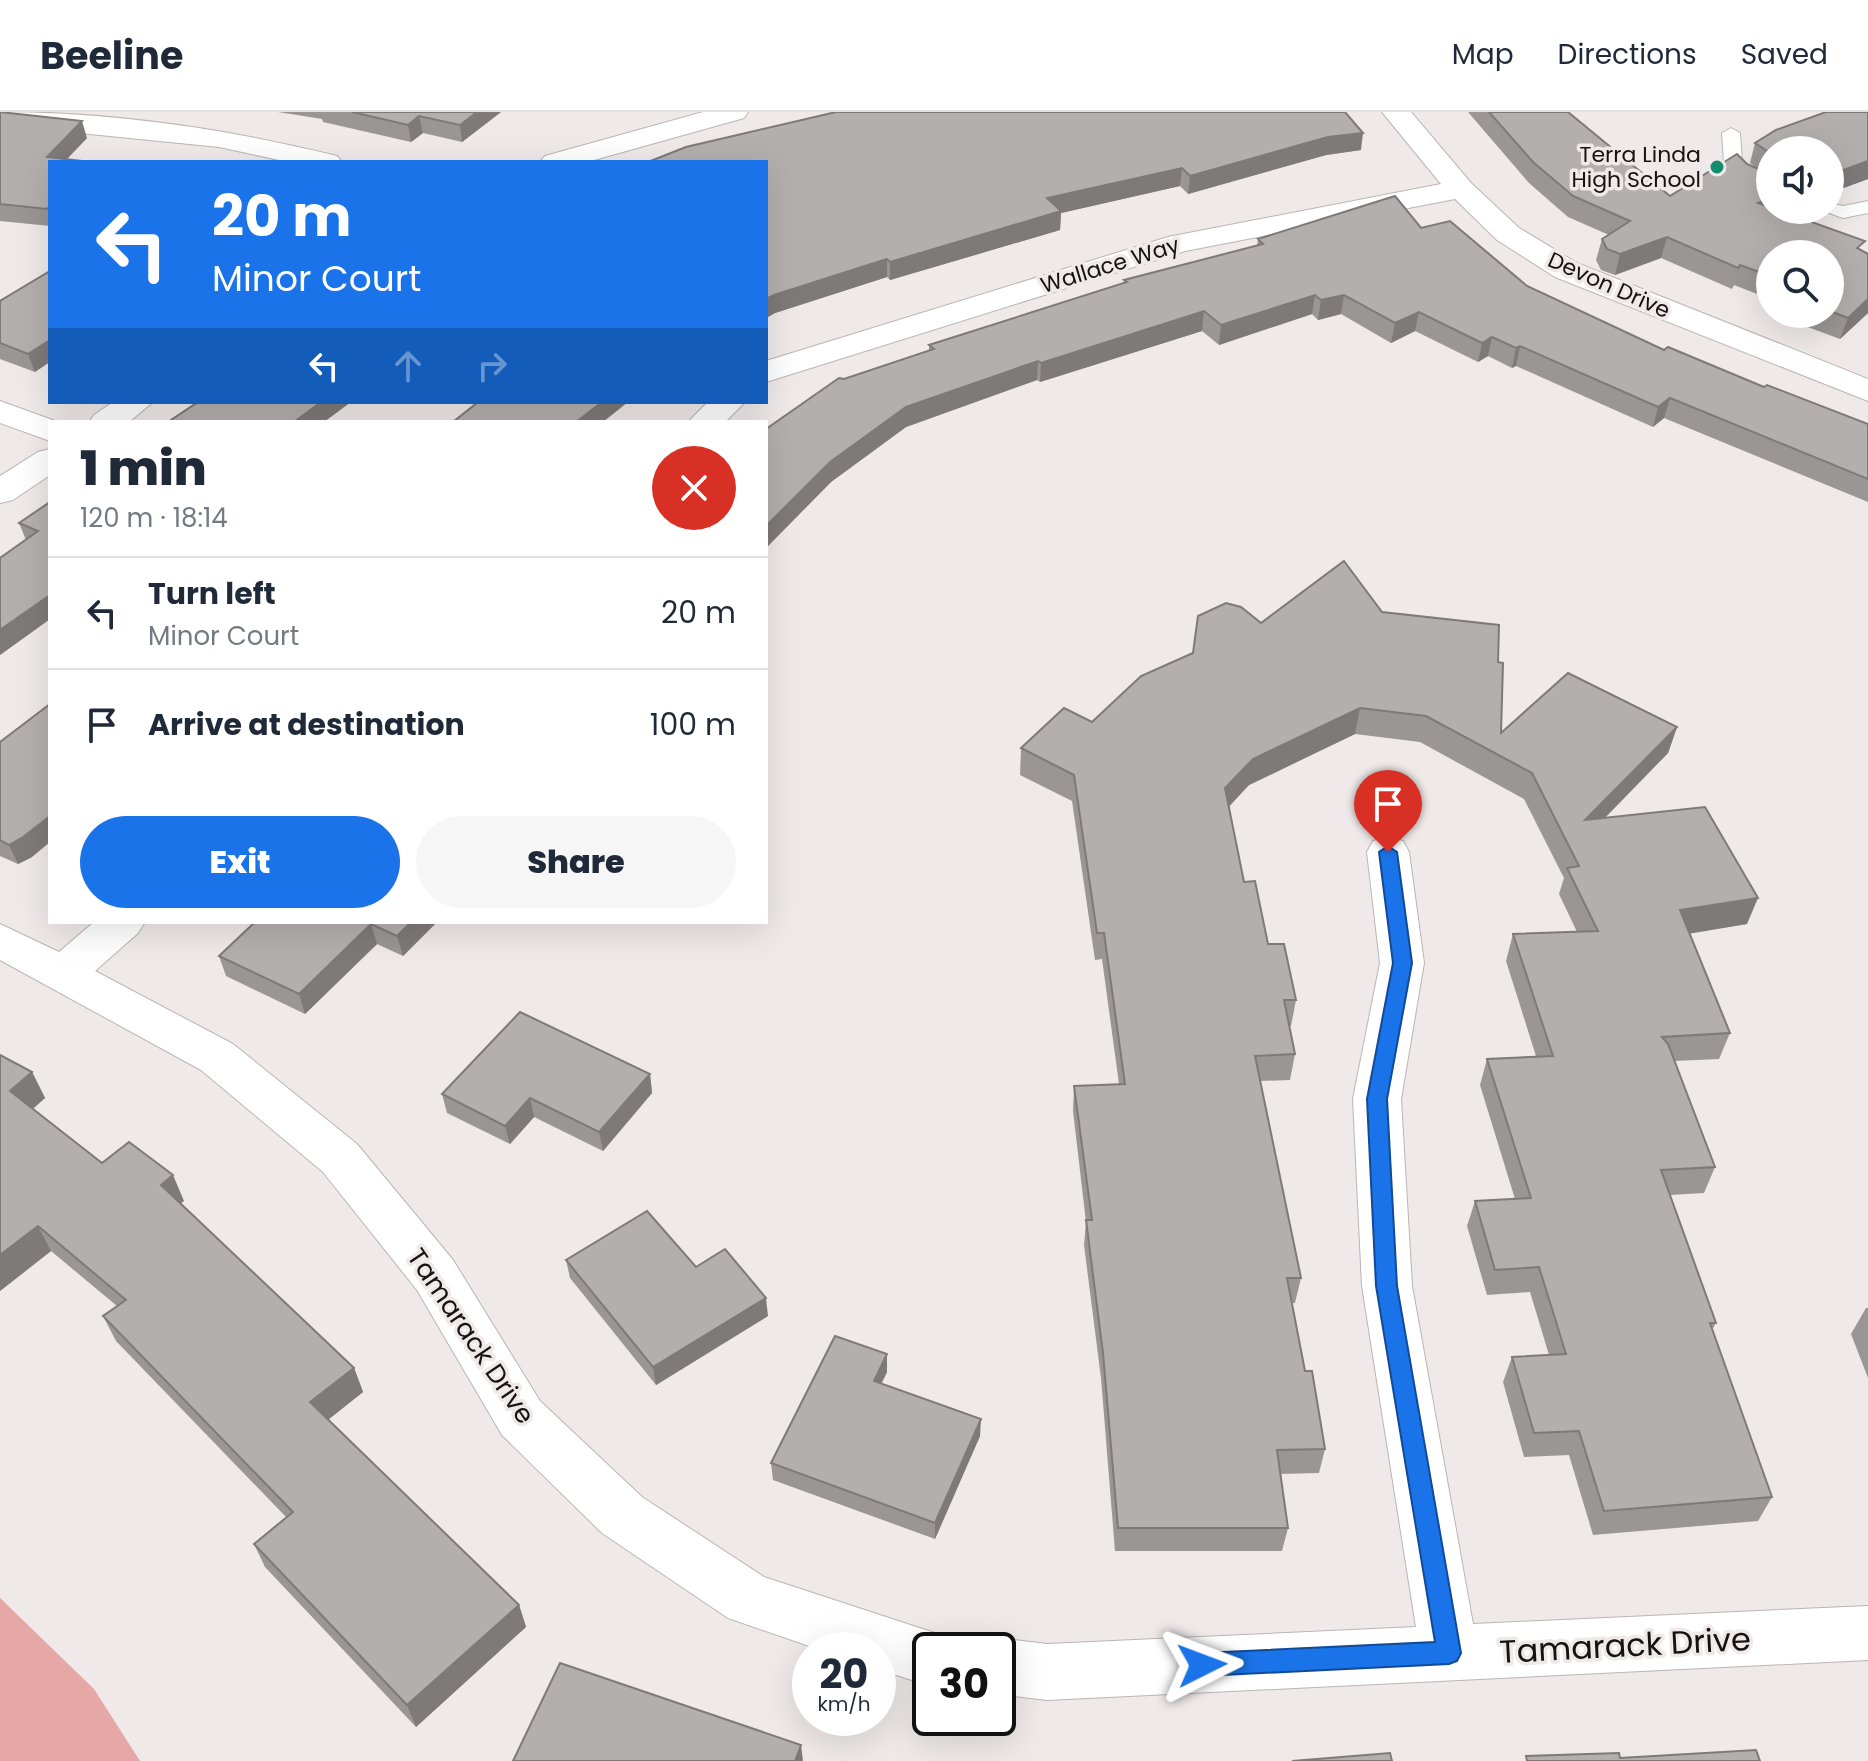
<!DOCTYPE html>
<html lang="en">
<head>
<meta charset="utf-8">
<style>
  :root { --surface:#fff; --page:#f6f6f7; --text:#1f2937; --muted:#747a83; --line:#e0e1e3; --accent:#1a73e8 }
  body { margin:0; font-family:Poppins,sans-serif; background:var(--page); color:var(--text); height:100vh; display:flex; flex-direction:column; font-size:30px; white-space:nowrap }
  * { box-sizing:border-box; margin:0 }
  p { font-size:26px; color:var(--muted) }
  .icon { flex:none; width:44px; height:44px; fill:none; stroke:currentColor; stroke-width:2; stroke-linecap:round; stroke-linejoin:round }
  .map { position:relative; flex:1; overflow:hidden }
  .details { position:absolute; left:48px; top:308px; width:720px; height:504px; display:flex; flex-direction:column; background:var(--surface); border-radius:0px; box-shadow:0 8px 32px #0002 }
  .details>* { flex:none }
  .guide { position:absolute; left:48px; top:48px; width:720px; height:244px; border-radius:0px; box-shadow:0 8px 32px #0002; background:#1a73e8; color:#fff; overflow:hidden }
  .buttons { position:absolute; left:1756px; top:24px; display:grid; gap:16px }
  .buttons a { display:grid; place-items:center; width:88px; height:88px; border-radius:50%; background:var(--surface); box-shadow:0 8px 32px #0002; font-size:40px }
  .speed { position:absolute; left:792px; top:1520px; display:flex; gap:16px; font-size:40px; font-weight:700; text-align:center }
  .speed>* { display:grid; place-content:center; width:104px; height:104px; border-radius:50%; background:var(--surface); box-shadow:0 8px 32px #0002; line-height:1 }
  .speed small { font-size:20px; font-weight:400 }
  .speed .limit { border:4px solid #111; border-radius:12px; background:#fff; color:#111 }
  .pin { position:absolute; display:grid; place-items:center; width:68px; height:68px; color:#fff; margin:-82px -34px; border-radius:50% 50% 50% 0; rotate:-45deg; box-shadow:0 0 8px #0007 }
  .pin .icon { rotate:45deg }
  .me { position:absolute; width:88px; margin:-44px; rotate:87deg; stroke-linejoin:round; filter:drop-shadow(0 0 6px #0008) }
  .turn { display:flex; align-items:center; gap:28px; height:168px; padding:0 32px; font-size:36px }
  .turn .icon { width:104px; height:104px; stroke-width:2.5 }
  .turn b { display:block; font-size:56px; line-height:68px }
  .lanes { display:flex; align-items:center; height:76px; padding:0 32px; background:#0003; justify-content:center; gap:40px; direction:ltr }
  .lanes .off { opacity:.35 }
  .round { display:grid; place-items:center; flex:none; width:84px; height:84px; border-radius:42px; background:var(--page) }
  .summary { display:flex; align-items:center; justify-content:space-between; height:136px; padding:0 32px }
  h1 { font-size:48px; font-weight:800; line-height:60px }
  .primary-button { display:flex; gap:16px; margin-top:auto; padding:16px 32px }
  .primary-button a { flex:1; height:92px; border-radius:48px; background:var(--accent); color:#fff; font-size:32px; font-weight:800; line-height:92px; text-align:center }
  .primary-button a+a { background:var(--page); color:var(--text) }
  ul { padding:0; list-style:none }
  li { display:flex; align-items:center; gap:24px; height:112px; padding:0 32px; border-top:2px solid var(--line) }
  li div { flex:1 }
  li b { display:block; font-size:30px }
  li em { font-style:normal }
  header { display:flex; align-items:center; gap:48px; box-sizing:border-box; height:112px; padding:0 40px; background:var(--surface); border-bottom:2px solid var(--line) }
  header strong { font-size:38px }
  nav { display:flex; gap:44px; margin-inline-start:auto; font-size:28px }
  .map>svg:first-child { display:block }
</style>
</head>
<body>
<header>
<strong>Beeline</strong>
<nav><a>Map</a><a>Directions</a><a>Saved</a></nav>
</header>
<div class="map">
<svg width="1868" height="1649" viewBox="0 0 1868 1649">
  <rect width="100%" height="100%" fill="#efe9e9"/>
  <path fill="#e5a8a6" d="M0,1486L94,1577L140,1649H0Z"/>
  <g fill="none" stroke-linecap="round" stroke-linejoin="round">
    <g stroke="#bbb5b5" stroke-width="2">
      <g id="lane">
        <path d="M1731,16L1740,21L1742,49L1770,69V82L1742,69L1724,51L1722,21Z"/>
        <path d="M1868,89V101L1843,106L1821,98H1830V91L1843,94Z"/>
      </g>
    </g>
    <g stroke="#bbb5b5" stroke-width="2">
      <g id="street">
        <path d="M0,0C113,0 228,17 337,44L342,50H288L219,35L0,13Z"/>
        <path d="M703,0H748L744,6L587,50H540L545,44Z"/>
        <path d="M1382,0H1411L1471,71L1519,116L1577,151L1868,267V289L1555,165L1497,128L1455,87L1185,139L766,270V249L1168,125L1441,72Z"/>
        <path d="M0,289L58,310H50V329L0,311Z"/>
        <path d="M113,290H153L129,310H89L94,303Z"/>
        <path d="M708,290H745L725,310H688Z"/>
        <path d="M50,337V363L13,388L0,391V364L38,340Z"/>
        <path d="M1388,725L1403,729L1409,740L1424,851L1401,987L1412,1174L1473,1512L1868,1494V1548L1047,1588L998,1582V1538H976L977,1534L998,1526L1047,1532L1416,1515L1362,1174L1353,987L1380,851L1367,740L1373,729Z"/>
        <path d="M94,810H145L138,821L95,859L233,932L357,1032L453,1148L540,1289L642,1385L764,1465L950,1526L956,1538H930V1574L878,1557V1538H821L728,1506L602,1421L502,1323L417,1178L323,1060L201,958L0,848V812L59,840Z"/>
      </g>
    </g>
    <use href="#lane" fill="#fff" fill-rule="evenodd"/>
    <use href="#street" fill="#fff" fill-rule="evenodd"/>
  </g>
  <g fill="#9b9696">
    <path d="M0,0L87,26L67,47L50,50V114L0,109Z"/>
    <path d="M278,0H501L462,30L423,21L411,30L323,10L322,7Z"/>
    <path d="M1468,0H1568L1670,84L1747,52L1757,56L1750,51L1755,31L1868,0V67L1830,81V38H1770V98H1786L1782,99L1868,142V201L1840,227L1794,210L1797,202H1830V142H1770V187L1734,173L1732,177L1661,146L1615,163L1601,158L1596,148L1602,127L1609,123L1568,105L1529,71Z"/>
    <path d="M1361,38L1326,43L1188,82L1180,74L1061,101L1060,118L890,168L887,165L775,201L766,206V50Z"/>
    <path d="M1421,116L1527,174L1664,238L1764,275L1868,312V390L1664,306L1653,315L1516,254L1512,256L1488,244L1478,250L1415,219L1391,231L1341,202L1318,208L1312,202L1219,233L1202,219L1040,270L1037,268L906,315L831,370L766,436V317L844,267L929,238V233L1124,171V168L1257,134L1258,127Z"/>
    <path d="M50,159L35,260L0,247V189Z"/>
    <path d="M50,390V507L0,543V446L26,428L19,411Z"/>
    <path d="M1382,500L1498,550L1501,621L1677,615L1668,641L1605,706L1747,812L1689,821L1730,921L1719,947L1675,949L1715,1055L1704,1081L1670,1083L1716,1211L1712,1218L1772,1385L1758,1409L1593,1423L1569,1343L1524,1345L1503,1270L1512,1245L1549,1243L1530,1180L1487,1183L1467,1114L1475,1089L1515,1087L1480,973L1487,947L1536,944L1506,849L1513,822L1577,820L1559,782L1564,766L1524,687L1420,630L1355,622L1249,673L1229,695L1244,770L1268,832L1296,888L1291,914H1289L1295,942L1290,968L1260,969L1301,1166L1295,1191H1292L1305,1259L1325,1337L1319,1361L1280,1362L1288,1416L1282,1439H1115L1101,1266L1084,1133L1086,1110L1073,999L1074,974L1119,972L1102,847L1095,848L1072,689L1020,663L1021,636L1092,610L1261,511Z"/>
    <path d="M0,630L32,745L18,752L0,744Z"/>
    <path d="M255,810H435V812L403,844L377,832L305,902L226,864L219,844Z"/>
    <path d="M32,960L45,986L33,997L102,1051L184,1089L180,1091L354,1256L363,1280L328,1308L519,1493L526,1515L416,1615L265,1455L254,1432L286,1405L116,1229L103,1204L117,1194L51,1139L0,1179Z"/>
    <path d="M650,962L652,981L603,1039L534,1005L510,1032L447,1001L442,982Z"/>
    <path d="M566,1148L696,1155L768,1204L656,1273L570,1166Z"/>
    <path d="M1866,1196H1868V1266L1851,1222Z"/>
    <path d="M887,1242V1260L881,1272L980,1324L935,1427L773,1368L771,1351Z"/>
  </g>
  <g fill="#7e7a7a">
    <path d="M477,0H501L462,30L460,13Z"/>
    <path d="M419,4L423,21L411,30L408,13Z"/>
    <path d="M82,9L87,26L64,50L47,45Z"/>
    <path d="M1363,21L1361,38L1326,43L1188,82L1190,64L1328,25Z"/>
    <path d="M1868,49V67L1830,81V63Z"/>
    <path d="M1182,56L1180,74L1061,101L1060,118L890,168V150L1047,86Z"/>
    <path d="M1770,86V98H1786L1752,111L1758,91Z"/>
    <path d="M1667,125L1661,146L1615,163L1620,142Z"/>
    <path d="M887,147V165L775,201L766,206V187L774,183Z"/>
    <path d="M1315,183L1312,202L1219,233L1221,213Z"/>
    <path d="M1344,183L1341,202L1318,208L1321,188Z"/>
    <path d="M1868,187V201L1840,227L1848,206Z"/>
    <path d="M1204,199L1202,219L1040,270L1041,251Z"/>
    <path d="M1419,200L1415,219L1391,231L1395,211Z"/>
    <path d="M1492,225L1488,244L1478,250L1482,231Z"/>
    <path d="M50,228V250L35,260L28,242Z"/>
    <path d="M1520,234L1516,254L1512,256L1516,236Z"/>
    <path d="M1038,249L1037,268L906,315L831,370L766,436V414L830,350L906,295Z"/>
    <path d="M1670,286L1664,306L1653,315L1658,295Z"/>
    <path d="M321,290H351L324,310H294Z"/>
    <path d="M602,290H628L603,310H576Z"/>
    <path d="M50,483V507L0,543V518Z"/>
    <path d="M1360,596L1355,622L1249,673L1221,702L1225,676L1253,647Z"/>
    <path d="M1677,615L1668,641L1577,734L1585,708Z"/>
    <path d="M50,704V730L32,745L18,752L9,733Z"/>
    <path d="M1758,786L1747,812L1670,825L1680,798Z"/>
    <path d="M411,810H435V812L403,844L397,824Z"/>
    <path d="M371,812L377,832L305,902L299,882Z"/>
    <path d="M32,960L45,986L23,1005L10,979Z"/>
    <path d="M650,962L652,981L603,1039L599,1020Z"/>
    <path d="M530,986L534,1005L510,1032L505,1014Z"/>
    <path d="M173,1063L184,1089L172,1098L161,1073Z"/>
    <path d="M38,1114L51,1139L0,1179V1143Z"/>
    <path d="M766,1186L768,1204L656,1273L653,1255Z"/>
    <path d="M887,1242V1260L874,1287V1269Z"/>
    <path d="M354,1256L363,1280L320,1314L310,1290Z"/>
    <path d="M981,1307L980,1324L935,1427V1411Z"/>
    <path d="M519,1493L526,1515L416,1615L407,1593Z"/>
    <path d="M801,1633L803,1649H795Z"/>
  </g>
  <g fill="#b4afaf" stroke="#7e7a7a" stroke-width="2">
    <path d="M0,0L82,9L47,45L91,50H50V94L47,97L0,92Z"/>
    <path d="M352,0H477L460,13L419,4L408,13Z"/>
    <path d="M836,0H1345L1363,21L1328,25L1190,64L1182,56L1047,86L1061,99L890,150L887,147L774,183L766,187V50H648L686,35Z"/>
    <path d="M1489,0H1568L1670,84L1737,42L1747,52L1770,62V86L1758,91L1770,95V98H1778L1865,129L1857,136L1868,142V187L1848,206L1830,199V142H1770V164L1740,153L1738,156L1667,125L1620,142L1607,137L1602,127L1630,109L1573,84L1533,50Z"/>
    <path d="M1826,0H1868V49L1830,63V38H1770V41L1755,31L1776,18Z"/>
    <path d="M1395,84L1421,116L1450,109L1527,174L1664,238L1668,235L1764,275L1767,273L1868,312V367L1670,286L1658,295L1520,234L1516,236L1492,225L1482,231L1419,200L1395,211L1344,183L1321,188L1315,183L1221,213L1204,199L1041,251L1038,249L906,295L830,350L766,414V317L839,266L844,267L934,237L929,233L1127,170L1124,168L1263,132L1258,127Z"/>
    <path d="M50,159V228L28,242L0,231V189Z"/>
    <path d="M198,290H321L294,310H168Z"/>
    <path d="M478,290H602L576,310H453Z"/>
    <path d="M50,390V483L0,518V446L38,419L19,411Z"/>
    <path d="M1344,449L1382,500L1499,513L1498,550L1503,551L1501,621L1568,561L1677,615L1585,708L1705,695L1758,786L1680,798L1730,921L1662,925L1668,932L1715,1055L1661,1058L1716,1211H1710L1772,1385L1604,1399L1579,1319L1534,1321L1512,1245L1566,1242L1539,1155L1495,1158L1475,1089L1531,1086L1487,947L1553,944L1513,822L1598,819L1567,756L1579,754L1532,661L1426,604L1360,596L1253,647L1225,676L1244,770L1255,769L1268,832H1284L1296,888H1284L1295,942L1255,944L1301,1166H1287L1305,1259H1312L1325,1337L1277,1338L1288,1416H1118L1103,1241L1086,1108H1092L1074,974L1125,972L1104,821H1097L1074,663L1021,636L1064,596L1092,610L1141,564L1193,541L1198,504L1226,491L1241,495L1261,511Z"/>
    <path d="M50,592V704L23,725L9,733L0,728V630Z"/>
    <path d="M255,810H411L397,824L371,812L299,882L219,844Z"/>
    <path d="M520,900L650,962L599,1020L530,986L505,1014L442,982Z"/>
    <path d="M0,943L32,960L10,979L102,1051L129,1030L173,1063L161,1073L354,1256L310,1290L519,1493L407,1593L254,1432L293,1400L103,1204L126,1188L38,1114L0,1143Z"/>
    <path d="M647,1099L696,1155L725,1137L766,1186L653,1255L566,1148Z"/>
    <path d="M835,1224L887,1242L874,1269L981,1307L935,1411L771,1351Z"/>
    <path d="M560,1551L801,1633L795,1649H513Z"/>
    <path d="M1756,1638L1760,1649H1527L1526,1644L1619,1641L1620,1646Z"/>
    <path d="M1390,1641L1392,1649H1292Z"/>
  </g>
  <path fill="#1a73e8" stroke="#114b97" stroke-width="2" d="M1388,734L1397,740L1412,851L1387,987L1397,1174L1461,1541L1457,1549L1449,1552L1202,1564L1193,1561L1190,1553L1193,1545L1202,1541L1435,1530L1376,1174L1367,987L1393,851L1379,740Z"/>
  <circle fill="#148c6e" stroke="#efe9e9" stroke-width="3" cx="1717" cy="55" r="8"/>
  <g text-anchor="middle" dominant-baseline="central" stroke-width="7" stroke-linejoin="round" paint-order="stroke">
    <g font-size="22" fill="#141212" stroke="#efe9e9" text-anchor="end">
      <text x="1701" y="42">Terra Linda<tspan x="1701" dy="25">High School</tspan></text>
    </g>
    <g font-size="22" fill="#141212" stroke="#efe9e9">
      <text transform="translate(1110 153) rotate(-17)">Wallace Way</text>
      <text transform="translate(1609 173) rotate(24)">Devon Drive</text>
    </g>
    <g font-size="26" fill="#141212" stroke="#efe9e9">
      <text transform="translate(471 1224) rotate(56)">Tamarack Drive</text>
    </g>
    <g font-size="32" fill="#141212" stroke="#efe9e9">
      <text transform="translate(1625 1533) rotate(-3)">Tamarack Drive</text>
    </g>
  </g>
</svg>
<div class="buttons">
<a><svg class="icon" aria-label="sound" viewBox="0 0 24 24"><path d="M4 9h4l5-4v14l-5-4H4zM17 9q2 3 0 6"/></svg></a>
<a><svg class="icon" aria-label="search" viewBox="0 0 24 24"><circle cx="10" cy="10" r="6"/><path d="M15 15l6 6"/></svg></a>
</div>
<div class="speed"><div>20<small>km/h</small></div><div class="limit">30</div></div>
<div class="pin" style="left:1388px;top:740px;background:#d93025"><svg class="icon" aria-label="arrive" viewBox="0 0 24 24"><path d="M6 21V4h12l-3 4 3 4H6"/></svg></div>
<svg class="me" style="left:1202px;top:1553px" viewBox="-20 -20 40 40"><path d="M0-17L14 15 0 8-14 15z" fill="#1a73e8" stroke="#fff" stroke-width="4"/></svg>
<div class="guide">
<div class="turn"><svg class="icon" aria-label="left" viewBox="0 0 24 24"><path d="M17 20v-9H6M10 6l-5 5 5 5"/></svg><div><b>20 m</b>Minor Court</div></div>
<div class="lanes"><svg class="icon" aria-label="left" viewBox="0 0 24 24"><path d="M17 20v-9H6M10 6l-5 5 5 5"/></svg><svg class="icon off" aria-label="ahead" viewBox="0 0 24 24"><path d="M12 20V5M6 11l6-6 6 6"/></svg><svg class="icon off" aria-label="right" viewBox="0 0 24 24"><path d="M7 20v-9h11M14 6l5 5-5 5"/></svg></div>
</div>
<section class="details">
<div class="summary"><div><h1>1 min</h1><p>120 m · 18:14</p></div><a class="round" style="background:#d93025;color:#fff"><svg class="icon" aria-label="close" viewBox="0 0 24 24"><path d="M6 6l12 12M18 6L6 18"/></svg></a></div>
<ul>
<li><svg class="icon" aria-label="left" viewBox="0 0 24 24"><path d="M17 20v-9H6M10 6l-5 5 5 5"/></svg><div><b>Turn left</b><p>Minor Court</p></div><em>20 m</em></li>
<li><svg class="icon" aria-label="arrive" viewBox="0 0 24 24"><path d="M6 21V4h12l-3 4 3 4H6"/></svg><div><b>Arrive at destination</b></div><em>100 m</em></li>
</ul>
<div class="primary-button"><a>Exit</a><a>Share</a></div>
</section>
</div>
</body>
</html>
